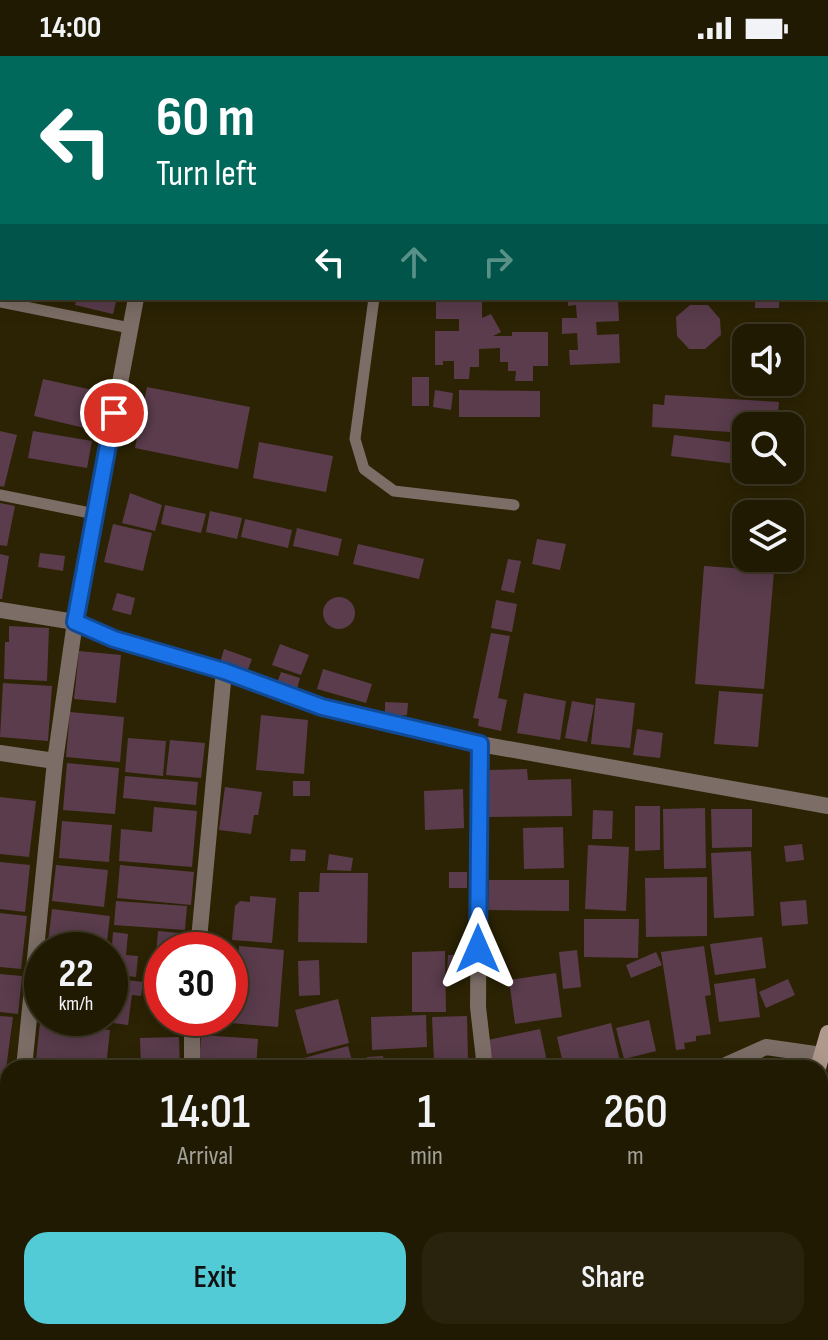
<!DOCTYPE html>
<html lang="en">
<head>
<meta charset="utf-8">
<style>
  :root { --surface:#211a03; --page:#29230d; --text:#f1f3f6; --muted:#a2a19a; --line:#3e3825; --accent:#52cbd7 }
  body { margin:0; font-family:"Sofia Sans Condensed",sans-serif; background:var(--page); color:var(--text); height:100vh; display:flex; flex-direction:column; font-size:30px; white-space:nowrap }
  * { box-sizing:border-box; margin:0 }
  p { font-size:26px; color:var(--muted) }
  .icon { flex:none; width:44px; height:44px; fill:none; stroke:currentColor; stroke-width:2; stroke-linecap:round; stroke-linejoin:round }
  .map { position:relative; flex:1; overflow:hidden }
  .panel { position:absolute; left:0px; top:1004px; width:828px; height:280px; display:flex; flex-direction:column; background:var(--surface); border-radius:24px 24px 0 0; box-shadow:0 4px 20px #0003,0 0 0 2px var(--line) }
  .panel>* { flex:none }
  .top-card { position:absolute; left:0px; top:0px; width:828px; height:244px; box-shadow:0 4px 20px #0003,0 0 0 2px var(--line); background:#00695c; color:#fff; overflow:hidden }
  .controls { position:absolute; left:732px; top:268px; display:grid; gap:16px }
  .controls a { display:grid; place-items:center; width:72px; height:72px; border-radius:16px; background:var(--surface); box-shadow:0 4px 20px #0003,0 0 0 2px var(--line); font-size:40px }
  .speed { position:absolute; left:24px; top:876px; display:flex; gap:16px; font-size:40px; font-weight:700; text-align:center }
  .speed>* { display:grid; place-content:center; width:104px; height:104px; border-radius:50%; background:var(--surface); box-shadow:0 4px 20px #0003,0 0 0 2px var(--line); line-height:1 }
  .speed small { font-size:20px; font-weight:400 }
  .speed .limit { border:12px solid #d22; background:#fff; color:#111 }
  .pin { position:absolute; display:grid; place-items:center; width:68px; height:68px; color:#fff; margin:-34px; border:4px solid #fff; border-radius:50%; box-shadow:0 2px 8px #0007 }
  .me { position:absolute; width:88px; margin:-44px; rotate:0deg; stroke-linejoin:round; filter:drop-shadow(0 0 6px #0008) }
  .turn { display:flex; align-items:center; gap:28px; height:168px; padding:0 24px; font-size:36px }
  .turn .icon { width:104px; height:104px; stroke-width:2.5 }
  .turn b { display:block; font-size:56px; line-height:68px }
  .lanes { display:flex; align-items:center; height:76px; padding:0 24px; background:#0003; justify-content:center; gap:40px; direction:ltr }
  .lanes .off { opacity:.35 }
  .eta { display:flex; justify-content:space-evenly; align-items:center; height:136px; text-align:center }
  .eta b { font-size:48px; font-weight:600; line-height:56px }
  .action { display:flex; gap:16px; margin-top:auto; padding:16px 24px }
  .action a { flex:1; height:92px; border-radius:24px; background:var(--accent); color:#111; font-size:32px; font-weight:600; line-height:92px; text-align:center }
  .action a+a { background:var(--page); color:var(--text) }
  .status { display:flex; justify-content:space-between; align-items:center; height:56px; padding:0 40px; background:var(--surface); direction:ltr }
  .status svg { height:22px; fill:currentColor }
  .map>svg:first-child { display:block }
</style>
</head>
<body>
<div class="status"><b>14:00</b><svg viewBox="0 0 49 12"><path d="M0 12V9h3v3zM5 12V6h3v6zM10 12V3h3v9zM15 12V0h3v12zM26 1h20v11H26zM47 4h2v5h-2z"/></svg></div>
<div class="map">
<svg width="828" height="1284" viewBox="0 0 828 1284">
  <rect width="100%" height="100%" fill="#2c2304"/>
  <g fill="#5a3c4c">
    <path d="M77,242H117L113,258L75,249Z"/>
    <path d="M436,242H482V262L491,258L501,276L493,280H512V276H548V310H533V325H515L516,315H508V306H500V292L479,293V311H470L469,323H454V305H443V309H435V275H459V263H436Z"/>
    <path d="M568,242H618L619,265L596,266L597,279L619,278L620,307L570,309L569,294H578L577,277L562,278V262H577L576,249L568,250Z"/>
    <rect x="755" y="242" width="24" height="10"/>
    <path d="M690,249H708L720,263L721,279L705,293H689L677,280L676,261Z"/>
    <rect x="412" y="321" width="17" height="29"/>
    <path d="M43,323L106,337L97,375L34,360Z"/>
    <path d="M147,331L250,351L238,413L135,392Z"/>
    <path d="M435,334L453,337L451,354L433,351Z"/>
    <path d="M459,334L540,335V361H459Z"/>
    <path d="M665,339L779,346L777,370H746V377L652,371L653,348L664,349Z"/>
    <path d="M0,375L17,379L4,431L0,430Z"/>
    <path d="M33,375L92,385L87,412L28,402Z"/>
    <path d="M674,379L746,388L744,409L671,400Z"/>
    <path d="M259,386L333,400L326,436L253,422Z"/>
    <path d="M130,437L162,449L155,475L122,467Z"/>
    <path d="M0,447L15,450L7,490L0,489Z"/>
    <path d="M165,449L206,458L201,477L161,468Z"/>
    <path d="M210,455L242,462L237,483L206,476Z"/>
    <path d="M245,463L292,474L288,492L241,481Z"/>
    <path d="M113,468L152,477L143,515L104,506Z"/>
    <path d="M297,472L342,483L338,500L293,490Z"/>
    <path d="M537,483L566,488L560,514L532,508Z"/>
    <path d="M358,488L424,503L419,523L353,508Z"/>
    <path d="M40,497L65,500L63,515L38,511Z"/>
    <path d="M0,498L9,500L2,543H0Z"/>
    <path d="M508,503L521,505L514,537L501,534Z"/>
    <path d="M704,510L774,515L764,633L695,628Z"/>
    <path d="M117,537L135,542L131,559L112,554Z"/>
    <circle cx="339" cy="557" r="16"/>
    <path d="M496,544L517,548L512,576L491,572Z"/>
    <path d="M9,570L49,572L47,625L4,623L5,586H9Z"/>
    <path d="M491,577L510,580L498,642L507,644L501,675L478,670L479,663L473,662Z"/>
    <path d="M280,588L309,599L301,619L272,609Z"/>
    <path d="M224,593L252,603L247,616L220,607Z"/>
    <path d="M79,595L121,599L116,647L74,643Z"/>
    <path d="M323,613L372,628L366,647L317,633Z"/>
    <path d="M281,616L300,622L297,633L277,627Z"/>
    <path d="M3,627L52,630L48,685L0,681Z"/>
    <path d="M719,635L763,638L758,691L714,688Z"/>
    <path d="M524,637L566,645L560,684L517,677Z"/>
    <path d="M596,642L635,647L630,692L591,688Z"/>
    <path d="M572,645L594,649L587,686L565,682Z"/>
    <path d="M385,646L408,647L407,659L385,661Z"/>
    <path d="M70,656L124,661L120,706L66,701Z"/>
    <path d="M261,659L308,664L304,718L256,714Z"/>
    <path d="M637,673L663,677L660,702L633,699Z"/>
    <path d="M128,682L166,685L163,720L125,716Z"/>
    <path d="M170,684L205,687L201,722L166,719Z"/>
    <path d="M67,707L119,712L115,758L63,754Z"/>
    <path d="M527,713L528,724L571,723L572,760L488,761V714Z"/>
    <path d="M125,720L198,726L196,749L123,742Z"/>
    <rect x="293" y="725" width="17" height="15"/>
    <path d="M225,731L262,736L258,759H254L251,778L219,774Z"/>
    <path d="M463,733L464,772L425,774L424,735Z"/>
    <path d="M0,741L36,745L29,801L0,798Z"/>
    <path d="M635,750H660V794L635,795Z"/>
    <path d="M154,751L197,755L192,811L119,805L121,773L152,776Z"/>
    <path d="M705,752L706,812L664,813L663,753Z"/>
    <path d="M711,753H752V791L712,792Z"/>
    <path d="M593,754L613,755L612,783H592Z"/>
    <path d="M62,765L112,769L109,806L59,802Z"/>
    <path d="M563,771L564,812L524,813L523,772Z"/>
    <path d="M802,788L804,804L786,806L784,790Z"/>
    <path d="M588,789L629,791L626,855L585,853Z"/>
    <path d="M291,793L306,794L305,805H290Z"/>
    <path d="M751,795L754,860L714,862L711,797Z"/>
    <path d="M329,798L353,802L351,815L327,814Z"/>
    <path d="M0,806L30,809L25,856L0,853Z"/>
    <path d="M56,809L108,814L104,851L52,845Z"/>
    <path d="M120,809L194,816L191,849L117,842Z"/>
    <rect x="449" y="816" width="18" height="16"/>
    <path d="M320,817H368L367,887L298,886L299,836H319Z"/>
    <path d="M707,821V880L646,881L645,822Z"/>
    <path d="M489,824H569V855L488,854Z"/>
    <path d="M250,840L276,842L272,887L232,884L235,850L240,845L250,846Z"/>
    <path d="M806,844L808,868L782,870L780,846Z"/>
    <path d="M116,845L187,850L185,874L114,869Z"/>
    <path d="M52,853L110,860L106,894H47Z"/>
    <path d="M0,857L27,860L21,913L0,911Z"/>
    <path d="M584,863H639L638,902L584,901Z"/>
    <path d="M158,875L190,878L189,894H162V920H154Z"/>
    <path d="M113,876L128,878L126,899L138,900L136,921L110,918Z"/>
    <path d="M762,881L766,912L715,919L710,888Z"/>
    <path d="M239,890L284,894L278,971L231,967L230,916H237Z"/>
    <path d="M704,890L711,939L705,940L711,978L696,980V985L684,987L685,993L676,994L661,896Z"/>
    <path d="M577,894L581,931L563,933L559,896Z"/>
    <path d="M445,895L446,956H412V896Z"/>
    <path d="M656,896L662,909L631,922L626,909Z"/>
    <path d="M448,899H468V915H447Z"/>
    <path d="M319,904L320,939L299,940L298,905Z"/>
    <path d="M556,917L562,961L515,968L509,924Z"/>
    <path d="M0,918L22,920L18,958L0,956Z"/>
    <path d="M110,922L143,926L141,940L132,939L128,969L105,966V962H110Z"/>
    <path d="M755,922L760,961L719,966L714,928Z"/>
    <path d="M788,923L795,939L766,952L759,936Z"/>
    <path d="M338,943L349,987L307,998L295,954Z"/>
    <path d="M426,959L427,991L372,994L371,961Z"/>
    <path d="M0,960L13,961L4,1028H0Z"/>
    <path d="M467,960L468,1005L434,1006L432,961Z"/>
    <path d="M649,964L656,995L624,1003L616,972Z"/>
    <path d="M40,967L110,974L106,1011L36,1004Z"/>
    <path d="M611,967L620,1005L610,1007L611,1012H564L557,981Z"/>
    <path d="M540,973L548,1010L494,1012L488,984Z"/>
    <path d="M201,979L258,983L256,1012H199Z"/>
    <path d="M179,981L180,1012H141L140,982Z"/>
    <path d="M348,990L354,1012H307L304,1002Z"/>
    <path d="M383,1000V1012H368L367,1001Z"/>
    <path d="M0,1030L7,1031L2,1075H0Z"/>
    <path d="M0,1098L7,1099L2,1140H0Z"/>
    <path d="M14,1276H54V1284H15Z"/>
    <rect x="60" y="1276" width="48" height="8"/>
    <path d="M114,1276H167L166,1284H113Z"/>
    <rect x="270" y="1276" width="47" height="8"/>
    <rect x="423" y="1276" width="43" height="8"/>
    <path d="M489,1276H530V1283L489,1282Z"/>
    <path d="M592,1276H644L643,1284H591Z"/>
  </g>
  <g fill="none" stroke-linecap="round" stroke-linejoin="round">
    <g stroke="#7c6e66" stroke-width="11">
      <path d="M443,2V0"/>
      <path d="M374,242L355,383L364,413L394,435L514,449"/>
      <path d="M0,246L130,272"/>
      <path d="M0,439L95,458"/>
    </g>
    <g stroke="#7c6e66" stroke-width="16">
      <path d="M190,2L191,0"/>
      <path d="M0,554L75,566L114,583L224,615L322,651L480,688L828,750"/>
      <path d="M480,688L478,951L485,1012"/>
      <path d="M0,697L55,705"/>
      <path d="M198,894L224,615"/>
      <path d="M24,1012L55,705L75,566L136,242"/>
      <path d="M192,1012V962"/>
      <path d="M5,1247L8,1206"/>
      <path d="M184,1284V1276"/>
    </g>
    <g stroke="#7c6e66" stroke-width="16">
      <path d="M719,1012L766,991L822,999"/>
      <path d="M0,1249L8,1247"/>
    </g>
    <g stroke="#af988c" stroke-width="16">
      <path d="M818,1012L828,977"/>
      <path d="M756,1284L758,1276"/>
    </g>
  </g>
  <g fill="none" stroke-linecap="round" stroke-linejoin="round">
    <g stroke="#114b97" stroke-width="20">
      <path id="route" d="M114,357L75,566L114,583L224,615L322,651L480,688L478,893"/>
    </g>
    <use href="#route" stroke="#1a73e8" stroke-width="14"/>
  </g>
</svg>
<div class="controls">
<a><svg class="icon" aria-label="sound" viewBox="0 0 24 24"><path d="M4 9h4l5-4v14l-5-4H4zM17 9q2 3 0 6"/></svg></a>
<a><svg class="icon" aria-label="search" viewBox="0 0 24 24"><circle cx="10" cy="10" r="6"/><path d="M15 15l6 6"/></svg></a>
<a><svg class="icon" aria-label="layers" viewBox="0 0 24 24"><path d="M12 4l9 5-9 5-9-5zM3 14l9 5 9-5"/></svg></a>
</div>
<div class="speed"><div>22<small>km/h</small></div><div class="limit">30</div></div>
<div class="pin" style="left:114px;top:357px;background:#d93025"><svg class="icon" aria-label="arrive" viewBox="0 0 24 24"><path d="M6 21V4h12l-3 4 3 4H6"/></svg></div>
<svg class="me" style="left:478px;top:893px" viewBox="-20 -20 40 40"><path d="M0-17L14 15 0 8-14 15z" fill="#1a73e8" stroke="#fff" stroke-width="4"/></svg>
<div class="top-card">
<div class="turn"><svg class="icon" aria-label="left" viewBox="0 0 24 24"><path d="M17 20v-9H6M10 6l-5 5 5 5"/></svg><div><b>60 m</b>Turn left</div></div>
<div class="lanes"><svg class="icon" aria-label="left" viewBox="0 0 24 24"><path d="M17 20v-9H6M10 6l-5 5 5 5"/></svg><svg class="icon off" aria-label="ahead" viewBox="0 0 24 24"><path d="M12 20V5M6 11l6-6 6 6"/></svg><svg class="icon off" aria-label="right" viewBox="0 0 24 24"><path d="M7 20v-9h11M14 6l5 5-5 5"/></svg></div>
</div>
<section class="panel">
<div class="eta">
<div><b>14:01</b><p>Arrival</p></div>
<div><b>1</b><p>min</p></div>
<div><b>260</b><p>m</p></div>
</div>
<div class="action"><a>Exit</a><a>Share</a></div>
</section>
</div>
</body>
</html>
